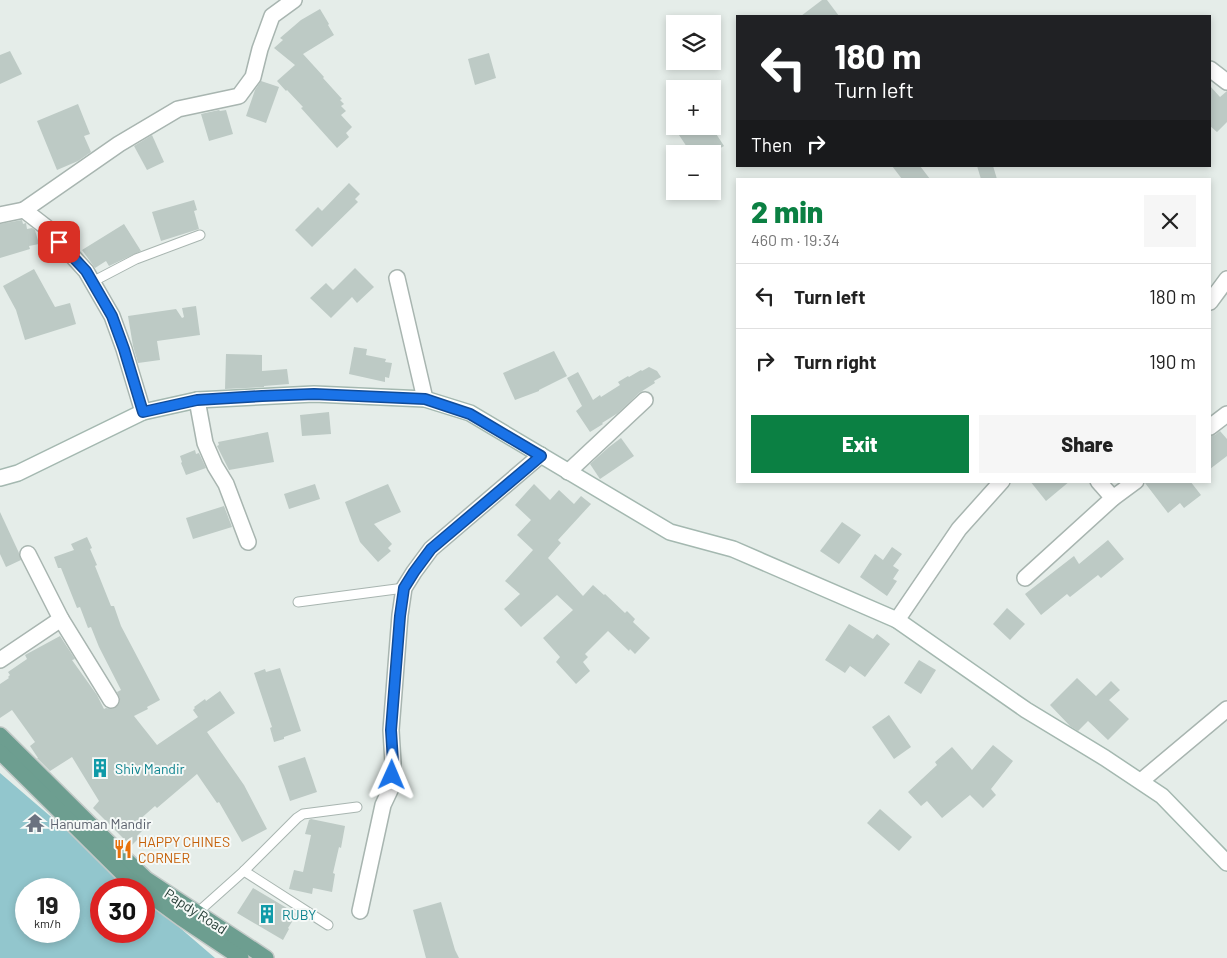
<!DOCTYPE html>
<html lang="en">
<head>
<meta charset="utf-8">
<style>
  :root { --surface:#fff; --page:#f6f6f6; --text:#222; --muted:#767676; --line:#e0e0e0; --accent:#0b8043 }
  body { margin:0; font-family:Barlow,sans-serif; background:var(--page); color:var(--text); height:100vh; display:flex; flex-direction:column; font-size:19px; white-space:nowrap }
  * { box-sizing:border-box; margin:0 }
  p { font-size:16px; color:var(--muted) }
  .icon { flex:none; width:28px; height:28px; fill:none; stroke:currentColor; stroke-width:2; stroke-linecap:round; stroke-linejoin:round }
  .map { position:relative; flex:1; overflow:hidden }
  .panel { position:absolute; left:736px; top:178px; width:475px; height:305px; display:flex; flex-direction:column; background:var(--surface); border-radius:0px; box-shadow:0 2px 8px #0003 }
  .panel>* { flex:none }
  .hud { position:absolute; left:736px; top:15px; width:475px; height:152px; border-radius:0px; box-shadow:0 2px 8px #0003; background:#202124; color:#fff; overflow:hidden }
  .tools { position:absolute; left:666px; top:15px; display:grid; gap:10px }
  .tools a { display:grid; place-items:center; width:55px; height:55px; border-radius:0px; background:var(--surface); box-shadow:0 2px 8px #0003; font-size:25px }
  .speed { position:absolute; left:15px; top:878px; display:flex; gap:10px; font-size:25px; font-weight:700; text-align:center }
  .speed>* { display:grid; place-content:center; width:65px; height:65px; border-radius:50%; background:var(--surface); box-shadow:0 2px 8px #0003; line-height:1 }
  .speed small { font-size:12px; font-weight:400 }
  .speed .limit { border:8px solid #d22; background:#fff; color:#111 }
  .pin { position:absolute; display:grid; place-items:center; width:42px; height:42px; color:#fff; margin:-21px; border-radius:10px; box-shadow:0 2px 8px #0006 }
  .me { position:absolute; width:55px; margin:-28px; rotate:1deg; stroke-linejoin:round; filter:drop-shadow(0 0 4px #0008) }
  .turn { display:flex; align-items:center; gap:18px; height:105px; padding:0 15px; font-size:22px }
  .turn .icon { width:65px; height:65px; stroke-width:2.5 }
  .turn b { display:block; font-size:35px; line-height:42px }
  .then { display:flex; align-items:center; height:48px; padding:0 15px; background:#0003; gap:10px; font-size:19px }
  .round { display:grid; place-items:center; flex:none; width:52px; height:52px; border-radius:0px; background:var(--page) }
  .head { display:flex; align-items:center; justify-content:space-between; height:85px; padding:0 15px }
  h1 { font-size:30px; font-weight:800; line-height:38px; color:var(--accent) }
  .primary-button { display:flex; gap:10px; margin-top:auto; padding:10px 15px }
  .primary-button a { flex:1; height:58px; border-radius:0px; background:var(--accent); color:#fff; font-size:20px; font-weight:800; line-height:58px; text-align:center }
  .primary-button a+a { background:var(--page); color:var(--text) }
  ul { padding:0; list-style:none }
  li { display:flex; align-items:center; gap:15px; height:65px; padding:0 15px; border-top:1px solid var(--line) }
  li div { flex:1 }
  li b { display:block; font-size:19px }
  li em { font-style:normal }
  .map>svg:first-child { display:block }
</style>
</head>
<body>
<div class="map">
<svg width="1227" height="958" viewBox="0 0 1227 958">
  <rect width="100%" height="100%" fill="#e5ede9"/>
  <path fill="#92c6cd" fill-rule="evenodd" d="M0,773L135,889H101V931H144V897L215,958H0ZM26,889H69V931H26Z"/>
  <g fill="#bdcac5">
    <path d="M822,0H827L839,16H801Z"/>
    <path d="M320,9L329,24L328,25L334,35L303,54L324,77L323,78L342,99L340,100L344,104L341,106L346,111L341,115L352,127L346,133L349,137L337,148L301,108L303,107L287,90L286,91L277,81L295,65L274,48L283,40L280,38L301,20Z"/>
    <path d="M10,51L22,74L0,84V55Z"/>
    <path d="M489,53L496,78L475,85L468,59Z"/>
    <path d="M261,81L279,87L266,123L246,116L255,90Z"/>
    <path d="M1210,86L1220,97L1227,91V122L1217,132L1210,126Z"/>
    <path d="M78,104L90,134L84,136L91,152L78,161L57,170L37,121Z"/>
    <path d="M219,110L220,111L226,110L233,134L209,141L201,114Z"/>
    <path d="M673,126H711L724,146L710,154H676L687,147Z"/>
    <path d="M152,135L164,162L147,170L134,146Z"/>
    <path d="M892,166H920L930,179H902Z"/>
    <path d="M977,166H993L997,179H981Z"/>
    <path d="M349,183L360,194L355,199L358,202L312,247L295,230L318,207L322,211Z"/>
    <path d="M194,200L197,210L194,211L199,229L161,241L152,212Z"/>
    <path d="M22,220L23,224L26,223L27,229L32,228L35,230L39,244L29,246L30,249L0,258V224Z"/>
    <path d="M124,224L141,251L109,266L106,261L95,268L82,250Z"/>
    <path d="M355,268L374,287L357,303L352,297L331,318L310,298L326,283L333,290Z"/>
    <path d="M34,269L55,307L70,303L76,324L25,340L16,310L3,286Z"/>
    <path d="M196,306L200,335L157,341L160,360L138,363L133,346L128,316L176,309L182,318L184,317L182,308Z"/>
    <path d="M354,347L367,349L366,355L386,359L385,362L392,363L389,378L385,377V382L349,374Z"/>
    <path d="M554,351L567,376L539,390V391L515,400L503,373Z"/>
    <path d="M226,354L262,355V371L287,369L289,384L264,386V387L225,389Z"/>
    <path d="M649,367L657,371L661,377L654,381L655,383L639,393L618,413L602,423L603,424L590,432L576,411L582,406L567,378L578,372L593,400L600,395L601,397L620,385L618,382L628,376L629,377L641,370L642,371Z"/>
    <path d="M329,412L331,434L302,436L300,415Z"/>
    <path d="M1220,431L1227,439V456L1210,469V436L1215,435Z"/>
    <path d="M268,432L274,462L229,470L217,446L219,445L218,442Z"/>
    <path d="M621,438L634,456L600,479L590,464L609,447Z"/>
    <path d="M195,450L196,454L199,453L206,468L186,475L181,463L182,462L180,456Z"/>
    <path d="M1030,481H1070L1046,501Z"/>
    <path d="M1145,481H1190L1201,495L1184,508L1180,503L1168,513L1145,483Z"/>
    <path d="M315,484L320,499L289,509L284,494Z"/>
    <path d="M388,484L401,512L374,524L392,544L388,548L391,551L378,562L360,542L345,502Z"/>
    <path d="M534,484L550,500L559,490L574,504L581,496L591,504L558,540L561,543L548,558L583,596L593,585L604,595L605,594L625,613L627,611L635,619L633,622L650,638L635,654L630,649L629,651L608,631L585,654L588,657L583,662L590,671L576,684L556,662L560,657L543,638L573,610L557,595L521,627L504,609L520,594L505,581L533,550L517,535L531,520L515,505Z"/>
    <path d="M224,506L232,527L193,539L186,518Z"/>
    <path d="M0,512L19,553L21,560L6,567L0,554Z"/>
    <path d="M842,522L861,535L839,564L820,551Z"/>
    <path d="M87,537L92,548L90,549L97,565L95,566L111,606H114L121,626L160,700L147,707L148,709L134,716L157,745L198,717L193,710L195,708L194,707L205,699L206,701L220,691L235,713L207,732L244,785L267,829L242,842L219,802L217,803L197,774L157,808L155,806L138,821L145,828L137,836L139,838L131,846L93,808L99,801L72,757L50,771L37,758H38L30,746L35,742L12,710L0,718V684L9,678L8,677L10,675L8,672L27,659L25,655L60,636L75,659L72,660L97,695L104,709L106,708L112,709L115,708L119,704L120,699L117,692L121,690L99,647L91,627L88,628L80,607L77,608L61,568H58L54,557L74,550L71,544Z"/>
    <path d="M1108,540L1124,559L1101,578L1098,575L1070,597L1067,594L1041,615L1025,594L1074,556L1079,564Z"/>
    <path d="M892,547L902,554L893,566L899,570L893,579L897,581L887,596L860,577L875,554L883,560Z"/>
    <path d="M1007,608L1025,624L1010,640L993,624Z"/>
    <path d="M849,624L873,639L877,634L890,644L865,677L850,666L845,673L825,660Z"/>
    <path d="M919,660L936,670L921,694L904,683Z"/>
    <path d="M280,668L301,731L284,737V739L274,742L270,728L272,727L254,673L265,669L266,672Z"/>
    <path d="M1077,678L1096,696L1111,681L1120,690L1109,700L1129,719L1108,740L1088,721L1078,731L1070,726L1050,705Z"/>
    <path d="M889,715L911,747L894,759L872,727Z"/>
    <path d="M993,745L1013,761L991,789L996,795L983,808L970,795L942,818L927,801L921,806L908,792L937,765L935,762L952,747L972,770Z"/>
    <path d="M305,757L317,792L290,801L278,766Z"/>
    <path d="M880,809L912,837L899,851L867,823Z"/>
    <path d="M311,819L345,826L341,848L339,847L333,873L335,874L332,892L313,888L312,894L289,889L294,870L303,872L311,835L305,834L309,820Z"/>
    <path d="M253,888L297,914L288,928L289,929L283,940L237,913Z"/>
    <path d="M441,902L455,950L459,958H426L413,910Z"/>
  </g>
  <g fill="none" stroke-linecap="round" stroke-linejoin="round">
    <g stroke="#a8b5b0" stroke-width="11">
      <g id="lane">
        <path d="M92,282L136,259L200,235"/>
        <path d="M298,602L404,588"/>
        <path d="M244,871L328,925"/>
        <path d="M197,913L244,871L297,818L303,814L311,813L357,807"/>
      </g>
    </g>
    <g stroke="#a8b5b0" stroke-width="18">
      <g id="street">
        <path d="M1210,69L1227,82"/>
        <path d="M24,210L119,144L178,109L239,96L253,77L260,49L272,16L294,0"/>
        <path d="M0,215L24,210L46,227L86,271L112,316L124,349L143,412"/>
        <path d="M397,278L425,399"/>
        <path d="M1210,302L1227,279"/>
        <path d="M197,400L205,443L215,466L226,484L248,542"/>
        <path d="M1210,427L1227,414"/>
        <path d="M568,472L645,400"/>
        <path d="M1098,481L1113,498"/>
        <path d="M28,554L61,619L111,700"/>
        <path d="M1025,578L1113,498L1136,481"/>
        <path d="M897,620L959,529L1002,481"/>
        <path d="M0,660L61,619"/>
        <path d="M1141,781L1227,709"/>
        <path d="M360,911L383,805L391,788L393,763L391,730L400,615L404,588L414,572L431,549L541,455"/>
      </g>
    </g>
    <g stroke="#a4b8b0" stroke-width="18">
      <path id="secondary" d="M0,478L18,473L143,412L197,400L314,394L425,399L470,413L670,532L733,549L897,620L1026,710L1105,758L1162,796L1227,863"/>
    </g>
    <g stroke="#c2c9c7" stroke-width="18">
      <g id="primary">
        <path d="M0,735L106,840L146,879L266,958"/>
        <path d="M0,752L129,880L141,889"/>
        <path d="M144,891L181,918L241,958"/>
      </g>
    </g>
    <use href="#lane" stroke="#fff" stroke-width="9"/>
    <use href="#street" stroke="#fff" stroke-width="15"/>
    <use href="#secondary" stroke="#fff" stroke-width="15"/>
    <use href="#primary" stroke="#6d9e90" stroke-width="15"/>
  </g>
  <g fill="none" stroke-linecap="round" stroke-linejoin="round">
    <g stroke="#114b97" stroke-width="12">
      <path id="route" d="M59,242L86,271L112,316L124,349L143,412L197,400L262,396L314,394L425,399L470,414L541,456L431,549L414,572L404,588L400,616L391,730L393,762L392,775"/>
    </g>
    <use href="#route" stroke="#1a73e8" stroke-width="9"/>
  </g>
  <defs>
    <g id="building-bare" transform="scale(1.5)"><path d="M-4-6H4V6H1V3H-1V6H-4ZM-2.5-4.3h1.7v1.8h-1.7ZM.8-4.3h1.7v1.8H.8ZM-2.5-1h1.7V.8h-1.7ZM.8-1h1.7V.8H.8Z" fill="#0f9aa8" stroke="#f5f9f7" stroke-width="2.5" paint-order="stroke"/></g>
    <g id="temple-bare" transform="scale(1.5)"><path d="M0-6L5-2H3V0L6.5 2.5H4V6H1.5V3h-3V6H-4V2.5H-6.5L-3 0V-2H-5Z" fill="#6b7280" stroke="#f5f9f7" stroke-width="2.5" paint-order="stroke"/></g>
    <g id="restaurant-bare" transform="scale(1.5)"><path d="M-5-6h1v4h1v-4h1v4h1v-4h1v5L-1.5 .5V6h-2V.5L-5-1ZM5-6V6H3V1.5H1.5Q1.5-4 5-6Z" fill="#e8710a" stroke="#f5f9f7" stroke-width="2.5" paint-order="stroke"/></g>
  </defs>
  <g fill-rule="evenodd">
    <use href="#building-bare" x="100" y="768"/>
    <use href="#temple-bare" x="35" y="823"/>
    <use href="#restaurant-bare" x="123" y="849"/>
    <use href="#building-bare" x="267" y="914"/>
  </g>
  <g text-anchor="middle" dominant-baseline="central" stroke-width="4" stroke-linejoin="round" paint-order="stroke">
    <g font-size="14" fill="#0d838f" stroke="#f5f9f7" text-anchor="start">
      <text x="115" y="768">Shiv Mandir</text>
      <text x="282" y="914">RUBY</text>
    </g>
    <g font-size="14" fill="#5b616d" stroke="#f5f9f7" text-anchor="start">
      <text x="50" y="823">Hanuman Mandir</text>
    </g>
    <g font-size="14" fill="#c56008" stroke="#f5f9f7" text-anchor="start">
      <text x="138" y="841">HAPPY CHINES<tspan x="138" dy="16">CORNER</tspan></text>
    </g>
    <g font-size="14" fill="#253d36" stroke="#f5f9f7">
      <text transform="translate(196 911) rotate(33)">Papdy Road</text>
    </g>
  </g>
</svg>
<div class="tools">
<a><svg class="icon" aria-label="layers" viewBox="0 0 24 24"><path d="M12 4l9 5-9 5-9-5zM3 14l9 5 9-5"/></svg></a>
<a>+</a>
<a>−</a>
</div>
<div class="speed"><div>19<small>km/h</small></div><div class="limit">30</div></div>
<div class="pin" style="left:59px;top:242px;background:#d93025"><svg class="icon" aria-label="arrive" viewBox="0 0 24 24"><path d="M6 21V4h12l-3 4 3 4H6"/></svg></div>
<svg class="me" style="left:392px;top:775px" viewBox="-20 -20 40 40"><path d="M0-17L14 15 0 8-14 15z" fill="#1a73e8" stroke="#fff" stroke-width="4"/></svg>
<div class="hud">
<div class="turn"><svg class="icon" aria-label="left" viewBox="0 0 24 24"><path d="M17 20v-9H6M10 6l-5 5 5 5"/></svg><div><b>180 m</b>Turn left</div></div>
<div class="then">Then<svg class="icon" aria-label="right" viewBox="0 0 24 24"><path d="M7 20v-9h11M14 6l5 5-5 5"/></svg></div>
</div>
<section class="panel">
<div class="head"><div><h1>2 min</h1><p>460 m · 19:34</p></div><a class="round"><svg class="icon" aria-label="close" viewBox="0 0 24 24"><path d="M6 6l12 12M18 6L6 18"/></svg></a></div>
<ul>
<li><svg class="icon" aria-label="left" viewBox="0 0 24 24"><path d="M17 20v-9H6M10 6l-5 5 5 5"/></svg><div><b>Turn left</b></div><em>180 m</em></li>
<li><svg class="icon" aria-label="right" viewBox="0 0 24 24"><path d="M7 20v-9h11M14 6l5 5-5 5"/></svg><div><b>Turn right</b></div><em>190 m</em></li>
</ul>
<div class="primary-button"><a>Exit</a><a>Share</a></div>
</section>
</div>
</body>
</html>
